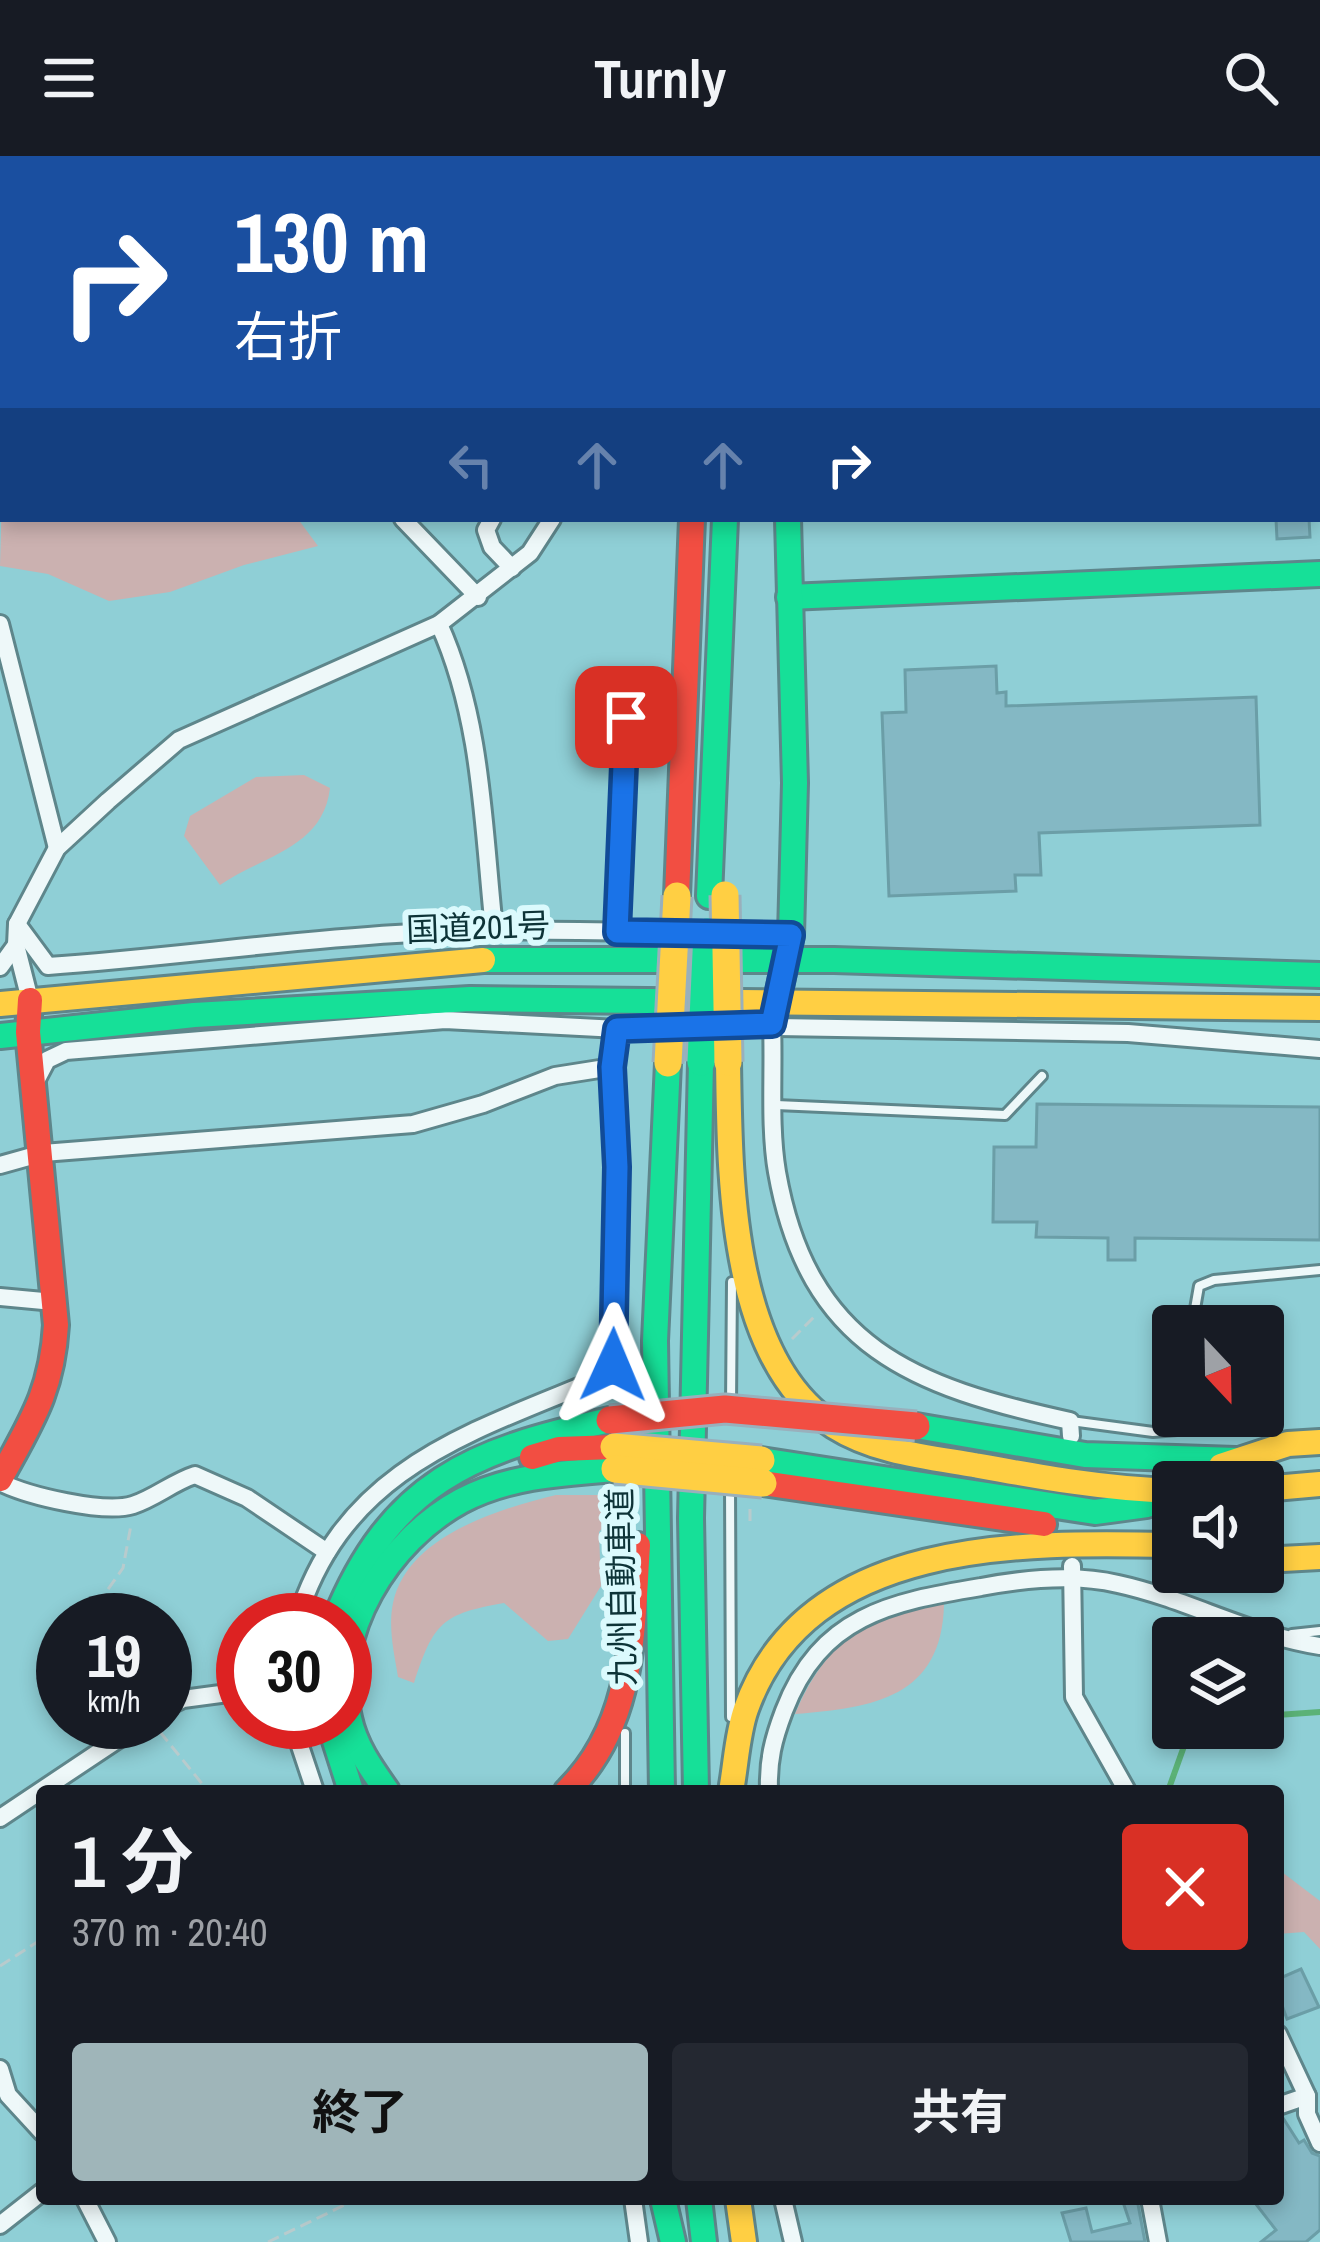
<!DOCTYPE html>
<html lang="ja">
<head>
<meta charset="utf-8">
<style>
  :root { --surface:#171b24; --page:#242831; --text:#f1f3f6; --muted:#9ea1a6; --accent:#9fb5b9 }
  body { margin:0; font-family:"Archivo Narrow","Noto Sans JP",sans-serif; background:var(--page); color:var(--text); height:100vh; display:flex; flex-direction:column; font-size:45px; white-space:nowrap }
  * { box-sizing:border-box; margin:0 }
  p { font-size:39px; color:var(--muted) }
  .icon { flex:none; width:66px; height:66px; fill:none; stroke:currentColor; stroke-width:2; stroke-linecap:round; stroke-linejoin:round }
  .map { position:relative; flex:1; overflow:hidden }
  .drawer { position:absolute; left:36px; top:1629px; width:1248px; height:420px; display:flex; flex-direction:column; background:var(--surface); border-radius:12px; box-shadow:0 6px 18px #0003 }
  .drawer>* { flex:none }
  .guide { position:absolute; left:0px; top:0px; width:1320px; height:366px; box-shadow:0 6px 18px #0003; background:#1a4fa0; color:#fff; overflow:hidden }
  .needle { width:78px; rotate:158deg }
  .controls { position:absolute; left:1152px; top:1149px; display:grid; gap:24px }
  .controls a { display:grid; place-items:center; width:132px; height:132px; border-radius:12px; background:var(--surface); box-shadow:0 6px 18px #0003; font-size:60px }
  .speed { position:absolute; left:36px; top:1437px; display:flex; gap:24px; font-size:60px; font-weight:700; text-align:center }
  .speed>* { display:grid; place-content:center; width:156px; height:156px; border-radius:50%; background:var(--surface); box-shadow:0 6px 18px #0003; line-height:1 }
  .speed small { font-size:30px; font-weight:400 }
  .speed .limit { border:18px solid #d22; background:#fff; color:#111 }
  .pin { position:absolute; display:grid; place-items:center; width:102px; height:102px; color:#fff; margin:-51px; border-radius:24px; box-shadow:0 6px 18px #0006 }
  .me { position:absolute; width:132px; margin:-66px; rotate:1deg; stroke-linejoin:round; filter:drop-shadow(0 0 9px #0008) }
  .turn { display:flex; align-items:center; gap:42px; height:252px; padding:0 36px; font-size:54px }
  .turn .icon { width:156px; height:156px; stroke-width:2.5 }
  .turn b { display:block; font-size:84px; line-height:102px }
  .lanes { display:flex; align-items:center; height:114px; padding:0 36px; background:#0003; justify-content:center; gap:60px; direction:ltr }
  .lanes .off { opacity:.35 }
  .round { display:grid; place-items:center; flex:none; width:126px; height:126px; border-radius:12px; background:var(--page) }
  .summary { display:flex; align-items:center; justify-content:space-between; height:204px; padding:0 36px }
  h1 { font-size:72px; font-weight:700; line-height:90px }
  .cta { display:flex; gap:24px; margin-top:auto; padding:24px 36px }
  .cta a { flex:1; height:138px; border-radius:12px; background:var(--accent); color:#111; font-size:48px; font-weight:700; line-height:138px; text-align:center }
  .cta a+a { background:var(--page); color:var(--text) }
  header { display:flex; justify-content:space-between; align-items:center; height:156px; padding:0 36px; background:var(--surface); font-size:54px; font-weight:700 }
  .map>svg:first-child { display:block }
</style>
</head>
<body>
<header><svg class="icon" aria-label="menu" viewBox="0 0 24 24"><path d="M4 6h16M4 12h16M4 18h16"/></svg>Turnly<svg class="icon" aria-label="search" viewBox="0 0 24 24"><circle cx="10" cy="10" r="6"/><path d="M15 15l6 6"/></svg></header>
<div class="map">
<svg width="1320" height="2086" viewBox="0 0 1320 2086">
  <rect width="100%" height="100%" fill="#8fcfd6"/>
  <g fill="#cbb1b0">
    <path d="M641,0V3L79,1L80,0Z"/>
    <path d="M3,301V363H298L318,390L244,409L170,436L109,445L48,418L0,410Z"/>
    <path d="M304,619L330,632C323,692 264,699 220,729L184,680L190,660L256,621Z"/>
    <path d="M556,1339H608L618,1354L599,1376L601,1430L568,1483L548,1485L504,1447C442,1458 434,1466 414,1527L398,1521C394,1497 388,1471 393,1447C407,1380 499,1353 556,1339Z"/>
    <path d="M944,1448C942,1541 874,1552 795,1558C825,1486 867,1457 944,1448Z"/>
    <path d="M1278,1713L1320,1745V1793L1304,1776L1278,1778Z"/>
  </g>
  <g fill="none" stroke-linecap="round" stroke-linejoin="round">
    <g stroke="#5bb277" stroke-width="6">
      <path d="M1263,1560L1320,1556"/>
      <path d="M1168,1635L1188,1579L1195,1572"/>
    </g>
  </g>
  <g fill="#84b8c4" stroke="#6b9ea7" stroke-width="3">
    <path d="M1276,363H1309L1310,381L1277,383Z"/>
    <path d="M996,510L997,537L1006,536V550L1256,541L1260,669L1039,677L1041,719H1015L1016,735L889,740L882,557L906,556L905,514Z"/>
    <path d="M1037,948L1320,951V1084L1135,1082V1104H1108V1082L1036,1081L1037,1066H993L994,991H1036Z"/>
    <path d="M1301,1813L1319,1851L1287,1863L1283,1852L1278,1855V1823Z"/>
    <path d="M1283,1962L1299,1987L1304,1984L1312,1997L1320,2000V2074L1306,2086H1261L1276,2074L1252,2043H1278V1963Z"/>
    <path d="M1122,2043H1137L1145,2086H1071L1062,2057L1086,2052L1092,2076L1130,2067Z"/>
  </g>
  <g fill="none" stroke-linecap="round" stroke-linejoin="round">
    <g stroke="#5e868b" stroke-width="14">
      <g id="lane">
        <path d="M530,0L531,3"/>
        <path d="M653,0V3"/>
        <path d="M776,949L1005,959L1042,920"/>
        <path d="M1192,1170L1199,1130L1214,1124L1320,1114"/>
        <path d="M731,1249L732,1126"/>
        <path d="M1071,1265L1153,1276L1177,1274L1186,1260"/>
        <path d="M730,1330L731,1561"/>
        <path d="M1292,1478L1320,1475"/>
        <path d="M625,1577V1635"/>
      </g>
    </g>
    <g stroke="#5e868b" stroke-width="22">
      <g id="street">
        <path d="M60,0L65,3"/>
        <path d="M403,363L478,441"/>
        <path d="M492,363L486,374L492,391L512,412"/>
        <path d="M0,468L57,692"/>
        <path d="M439,468C482,563 483,669 494,773"/>
        <path d="M17,768L48,810C164,802 280,785 396,778C492,772 587,775 682,777"/>
        <path d="M617,775L626,561"/>
        <path d="M720,777L791,779"/>
        <path d="M0,811L16,789"/>
        <path d="M30,844L16,789L17,768L57,692L108,645L179,584L439,468L530,397L552,363"/>
        <path d="M772,868C774,916 769,969 777,1016C808,1192 914,1231 1070,1265L1071,1280"/>
        <path d="M722,870L1128,877L1320,893"/>
        <path d="M36,925L47,904L66,895L445,864L618,873L678,871"/>
        <path d="M0,1009L43,997L413,968L483,948L555,920L612,911"/>
        <path d="M0,1141L54,1146"/>
        <path d="M0,1326C28,1340 104,1358 133,1349C155,1342 173,1326 195,1319L247,1342L327,1396"/>
        <path d="M1072,1410L1074,1541L1127,1635"/>
        <path d="M297,1464C343,1314 466,1278 596,1224L613,1209L617,1011L612,911L618,873"/>
        <path d="M165,1552L183,1543L243,1535"/>
        <path d="M292,1566L315,1635"/>
        <path d="M769,1635C768,1604 773,1584 784,1555C820,1460 890,1446 981,1431C1023,1423 1076,1418 1118,1428C1187,1443 1249,1479 1320,1490"/>
        <path d="M0,1662L144,1566"/>
        <path d="M1278,1878L1307,1940V1958L1320,1987"/>
        <path d="M0,1913L8,1939L42,1976"/>
        <path d="M1278,1950L1307,1940"/>
        <path d="M85,2043L107,2086"/>
        <path d="M633,2043L639,2086"/>
        <path d="M783,2043L793,2086"/>
        <path d="M1150,2043L1158,2086"/>
        <path d="M0,2069L42,2036"/>
      </g>
    </g>
    <g stroke="#5e868b" stroke-width="30">
      <g id="fast">
        <path d="M717,0V3"/>
        <path d="M789,441L1320,418"/>
        <path d="M709,740L725,363"/>
        <path d="M483,804H834L1320,819"/>
        <path d="M772,868L791,779L795,627L788,363"/>
        <path d="M0,880L194,859L470,843L740,846"/>
        <path d="M916,1270L1085,1299L1236,1304"/>
        <path d="M761,1304L1095,1356L1147,1349"/>
        <path d="M335,1464C391,1326 472,1294 610,1264"/>
        <path d="M329,1566L351,1635"/>
        <path d="M387,1635C370,1611 355,1590 349,1562C329,1477 389,1384 461,1345C507,1320 564,1317 615,1313"/>
        <path d="M662,1635L655,1185L668,907"/>
        <path d="M696,1635L691,1362L701,906"/>
        <path d="M663,2043L673,2086"/>
        <path d="M699,2043L704,2086"/>
      </g>
    </g>
    <g stroke="#5e868b" stroke-width="30">
      <g id="slow">
        <path d="M740,846L1320,852"/>
        <path d="M0,848L483,804"/>
        <path d="M728,906C730,1015 728,1203 834,1270C875,1296 927,1301 974,1309C1040,1321 1105,1333 1173,1335"/>
        <path d="M1221,1310L1288,1288L1320,1286"/>
        <path d="M1263,1333L1320,1328"/>
        <path d="M1263,1404L1320,1401"/>
        <path d="M731,1635C736,1609 737,1578 746,1553C807,1381 1024,1386 1173,1389"/>
        <path d="M738,2043L744,2086"/>
      </g>
    </g>
    <g stroke="#5e868b" stroke-width="30">
      <g id="jam">
        <path d="M687,0V3"/>
        <path d="M784,0V3"/>
        <path d="M1317,99L1320,98"/>
        <path d="M677,740L692,363"/>
        <path d="M532,1301L559,1293L614,1291"/>
        <path d="M0,1323C31,1266 52,1236 56,1169L28,876L30,844"/>
        <path d="M763,1327L1044,1368"/>
        <path d="M567,1635C635,1568 632,1478 638,1389"/>
      </g>
    </g>
    <g stroke="#b8cbcd" stroke-width="3" stroke-dasharray="12 6" stroke-linecap="butt">
      <path d="M792,1183L815,1160"/>
      <path d="M750,1365V1353"/>
      <path d="M92,1464V1456L123,1412L131,1369"/>
      <path d="M160,1576L208,1635"/>
      <path d="M0,1810L42,1783"/>
      <path d="M268,2086L357,2043"/>
    </g>
    <use href="#lane" stroke="#eef8f9" stroke-width="8"/>
    <use href="#street" stroke="#eef8f9" stroke-width="16"/>
    <use href="#fast" stroke="#16e098" stroke-width="24"/>
    <use href="#slow" stroke="#ffcf43" stroke-width="24"/>
    <use href="#jam" stroke="#f24e42" stroke-width="24"/>
    <g stroke="#99b0bc" stroke-width="33" stroke-linecap="butt">
      <path id="fast-bridge" d="M701,906L707,776"/>
    </g>
    <g stroke="#99b0bc" stroke-width="33" stroke-linecap="butt">
      <g id="slow-bridge">
        <path d="M725,739L728,906"/>
        <path d="M668,907L677,740"/>
        <path d="M614,1291L761,1304"/>
        <path d="M615,1313L763,1327"/>
      </g>
    </g>
    <g stroke="#99b0bc" stroke-width="33" stroke-linecap="butt">
      <path id="jam-bridge" d="M610,1264L725,1253L916,1270"/>
    </g>
    <use href="#fast-bridge" stroke="#16e098" stroke-width="27"/>
    <use href="#slow-bridge" stroke="#ffcf43" stroke-width="27"/>
    <use href="#jam-bridge" stroke="#f24e42" stroke-width="27"/>
  </g>
  <g fill="none" stroke-linecap="round" stroke-linejoin="round">
    <g stroke="#114b97" stroke-width="30">
      <path id="route" d="M613,1209L617,1011L612,911L617,873L772,868L791,779L617,776L626,561"/>
    </g>
    <use href="#route" stroke="#1a73e8" stroke-width="21"/>
  </g>
  <g text-anchor="middle" dominant-baseline="central" stroke-width="12" stroke-linejoin="round" paint-order="stroke">
    <g font-size="33" fill="#0d3337" stroke="#dbfafd">
      <text transform="translate(478 771) rotate(-2)">国道201号</text>
      <text transform="translate(621 1431) rotate(-91)">九州自動車道</text>
    </g>
  </g>
</svg>
<div class="controls">
<a><svg class="needle" viewBox="-14 -14 28 28"><path d="M0-13l5 13h-10z" fill="#e53935"/><path d="M0 13l5-13h-10z" fill="#9ea1a6"/></svg></a>
<a><svg class="icon" aria-label="sound" viewBox="0 0 24 24"><path d="M4 9h4l5-4v14l-5-4H4zM17 9q2 3 0 6"/></svg></a>
<a><svg class="icon" aria-label="layers" viewBox="0 0 24 24"><path d="M12 4l9 5-9 5-9-5zM3 14l9 5 9-5"/></svg></a>
</div>
<div class="speed"><div>19<small>km/h</small></div><div class="limit">30</div></div>
<div class="pin" style="left:626px;top:561px;background:#d93025"><svg class="icon" aria-label="arrive" viewBox="0 0 24 24"><path d="M6 21V4h12l-3 4 3 4H6"/></svg></div>
<svg class="me" style="left:613px;top:1209px" viewBox="-20 -20 40 40"><path d="M0-17L14 15 0 8-14 15z" fill="#1a73e8" stroke="#fff" stroke-width="4"/></svg>
<div class="guide">
<div class="turn"><svg class="icon" aria-label="right" viewBox="0 0 24 24"><path d="M7 20v-9h11M14 6l5 5-5 5"/></svg><div><b>130 m</b>右折</div></div>
<div class="lanes"><svg class="icon off" aria-label="left" viewBox="0 0 24 24"><path d="M17 20v-9H6M10 6l-5 5 5 5"/></svg><svg class="icon off" aria-label="ahead" viewBox="0 0 24 24"><path d="M12 20V5M6 11l6-6 6 6"/></svg><svg class="icon off" aria-label="ahead" viewBox="0 0 24 24"><path d="M12 20V5M6 11l6-6 6 6"/></svg><svg class="icon" aria-label="right" viewBox="0 0 24 24"><path d="M7 20v-9h11M14 6l5 5-5 5"/></svg></div>
</div>
<section class="drawer">
<div class="summary"><div><h1>1 分</h1><p>370 m · 20:40</p></div><a class="round" style="background:#d93025;color:#fff"><svg class="icon" aria-label="close" viewBox="0 0 24 24"><path d="M6 6l12 12M18 6L6 18"/></svg></a></div>
<div class="cta"><a>終了</a><a>共有</a></div>
</section>
</div>
</body>
</html>
